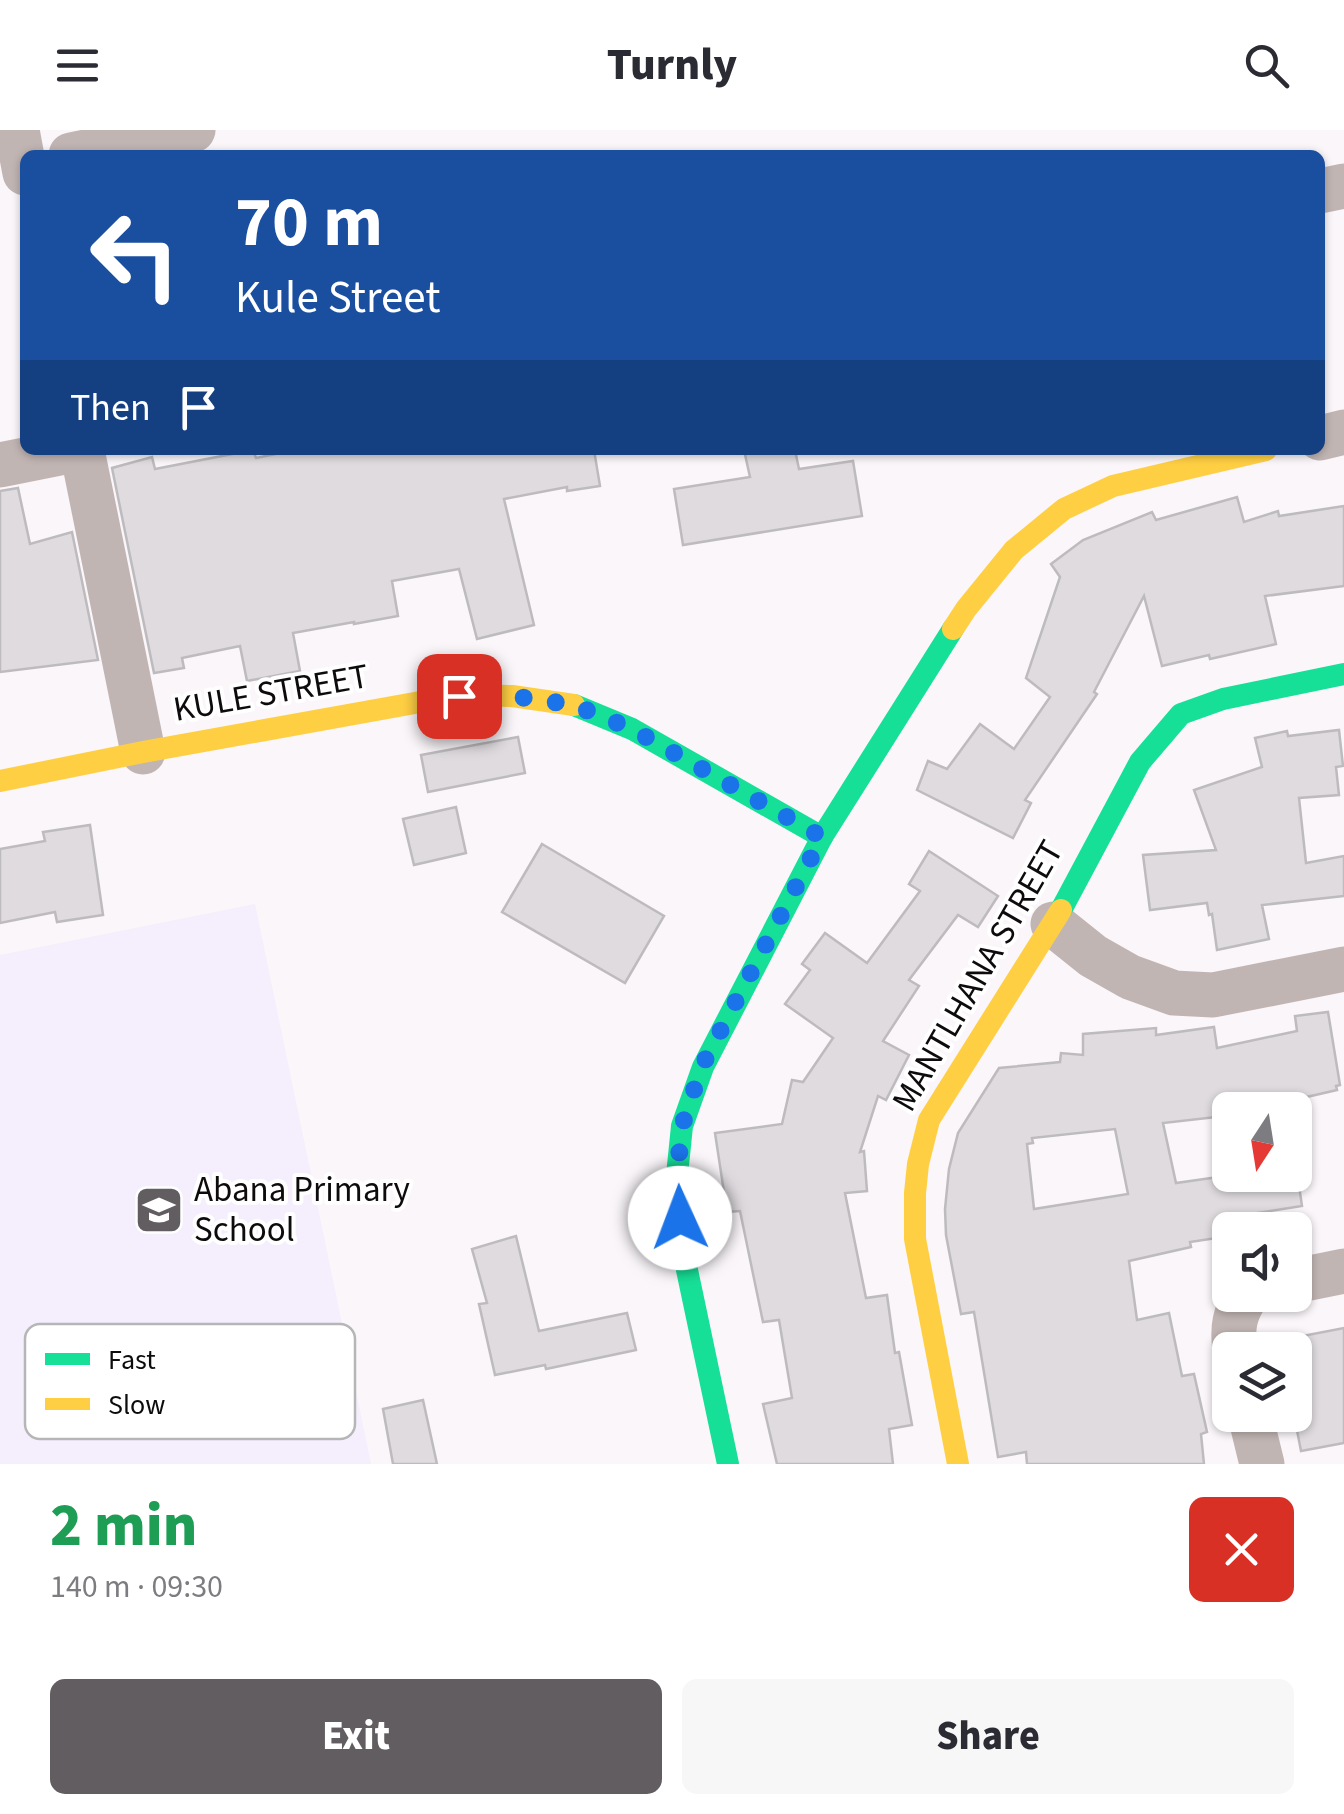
<!DOCTYPE html>
<html lang="en">
<head>
<meta charset="utf-8">
<style>
  :root { --surface:#fff; --page:#f7f7f7; --text:#2b2b33; --muted:#7c7c81; --accent:#615d60 }
  body { margin:0; font-family:"Source Sans 3",sans-serif; background:var(--page); color:var(--text); height:100vh; display:flex; flex-direction:column; font-size:38px; white-space:nowrap }
  * { box-sizing:border-box; margin:0 }
  p { font-size:32px; color:var(--muted) }
  .icon { flex:none; width:55px; height:55px; fill:none; stroke:currentColor; stroke-width:2; stroke-linecap:round; stroke-linejoin:round }
  .map { position:relative; height:1334px; overflow:hidden }
  .sheet { display:flex; flex-direction:column; background:var(--surface); flex:1 }
  .sheet>* { flex:none }
  .guide { position:absolute; left:20px; top:20px; width:1305px; height:305px; border-radius:15px; box-shadow:0 2px 8px #0004; background:#1a4fa0; color:#fff; overflow:hidden }
  .needle { width:65px; rotate:192deg }
  .buttons { position:absolute; left:1212px; top:962px; display:grid; gap:20px }
  .buttons a { display:grid; place-items:center; width:100px; height:100px; border-radius:15px; background:var(--surface); box-shadow:0 2px 8px #0004; font-size:50px }
  .pin { position:absolute; display:grid; place-items:center; width:85px; height:85px; color:#fff; margin:-42px; border-radius:20px; box-shadow:0 5px 15px #0006 }
  .me { position:absolute; width:110px; margin:-55px; rotate:358deg; stroke-linejoin:round; filter:drop-shadow(0 0 8px #0008) }
  .turn { display:flex; align-items:center; gap:35px; height:210px; padding:0 50px; font-size:45px }
  .turn .icon { width:130px; height:130px; stroke-width:2.5 }
  .turn b { display:block; font-size:70px; line-height:85px }
  .then { display:flex; align-items:center; height:95px; padding:0 50px; background:#0003; gap:20px; font-size:38px }
  .round { display:grid; place-items:center; flex:none; width:105px; height:105px; border-radius:15px; background:var(--page) }
  .overview { display:flex; align-items:center; justify-content:space-between; height:170px; padding:0 50px }
  h1 { font-size:60px; font-weight:800; line-height:75px; color:#1e9e55 }
  .primary-button { display:flex; gap:20px; margin-top:auto; padding:20px 50px }
  .primary-button a { flex:1; height:115px; border-radius:15px; background:var(--accent); color:#fff; font-size:40px; font-weight:800; line-height:115px; text-align:center }
  .primary-button a+a { background:var(--page); color:var(--text) }
  header { display:flex; justify-content:space-between; align-items:center; height:130px; padding:0 50px; background:var(--surface); font-size:45px; font-weight:800 }
  .map>svg:first-child { display:block }
</style>
</head>
<body>
<header><svg class="icon" aria-label="menu" viewBox="0 0 24 24"><path d="M4 6h16M4 12h16M4 18h16"/></svg>Turnly<svg class="icon" aria-label="search" viewBox="0 0 24 24"><circle cx="10" cy="10" r="6"/><path d="M15 15l6 6"/></svg></header>
<div class="map">
<svg width="1344" height="1334" viewBox="0 0 1344 1334">
  <rect width="100%" height="100%" fill="#faf6fa"/>
  <path fill="#f5eefc" d="M255,774L371,1334H0V825Z"/>
  <g fill="#dfdbdf" stroke="#bebbbe" stroke-width="2.5" fill-rule="evenodd">
    <path d="M253,320L256,328L295,320H594L600,356L567,361V357L504,369L534,495L477,509L459,439L392,451L398,486L354,494V492L293,503L300,541L247,551L240,516L182,528L184,538L154,543L112,338L152,327L155,339Z"/>
    <path d="M744,320H795L799,339L853,331L862,386L683,415L674,359L750,347Z"/>
    <path d="M18,358L30,414L72,402L98,530L0,542V361Z"/>
    <path d="M1237,367L1244,392L1278,381L1279,386L1344,376V456L1265,466L1276,514L1210,529L1209,525L1162,536L1144,466L1094,562L1097,564L1025,670L1031,673L1013,708L917,660L928,631L947,639L980,594L1014,619L1050,567L1026,548L1060,447L1051,434L1083,410L1152,382L1156,390Z"/>
    <path d="M1339,600L1343,636L1336,637L1339,665L1299,668L1306,733L1344,726V766L1262,775L1269,809L1217,820L1212,784L1209,785L1207,773L1150,780L1143,725L1216,720L1194,660L1262,637L1255,608L1287,601L1288,606Z"/>
    <path d="M518,607L525,643L428,662L421,625Z"/>
    <path d="M456,677L466,723L414,735L403,689Z"/>
    <path d="M90,695L103,785L57,792L55,782L0,793V719L45,711L43,702Z"/>
    <path d="M542,714L664,786L625,853L502,782Z"/>
    <path d="M929,721L998,766L978,797L958,785L909,850L919,856L883,911L909,925L886,970L878,966L860,1022L864,1021L867,1061L845,1063L866,1168L887,1165L895,1223L899,1222L912,1295L889,1299L893,1334H777L763,1274L792,1268L779,1190L763,1192L740,1081L727,1082L715,1003L782,994L792,950L803,952L833,908L785,874L810,840L802,834L825,803L867,833L920,761L909,754Z"/>
    <path d="M1328,882L1340,955L1336,956L1337,960L1250,980H1230V985L1225,986L1163,993L1176,1053L1232,1045H1245L1246,1050L1277,1045H1295L1297,1042L1302,1076L1251,1084L1254,1100H1230V1106L1190,1112L1191,1117L1129,1131L1137,1190L1169,1183L1182,1246L1194,1244L1207,1302L1201,1304L1204,1334H1027L1026,1322L998,1327L974,1182L961,1184L946,1105L945,1079L949,1039L958,1003L999,938L1060,932L1061,923L1083,925V904L1156,898V905L1214,897L1217,918L1297,901L1295,886ZM1115,999L1128,1064L1034,1079L1027,1014L1033,1013L1032,1008Z"/>
    <path d="M516,1106L539,1201L627,1183L636,1220L546,1239L545,1235L495,1245L479,1174L487,1173L472,1119Z"/>
    <path d="M1344,1198V1313L1301,1321L1295,1290V1220H1285L1282,1210Z"/>
    <path d="M423,1270L437,1334H393L383,1279Z"/>
  </g>
  <g fill="none" stroke-linecap="round" stroke-linejoin="round">
    <g stroke="#c1b5b3" stroke-width="45">
      <path d="M17,0L25,43"/>
      <path d="M71,25L193,0"/>
      <path d="M1320,61L1344,56"/>
      <path d="M1320,308L1344,302"/>
      <path d="M82,320L143,622"/>
      <path d="M0,335L75,320"/>
      <path d="M1053,794L1093,826L1130,847L1174,863L1213,865L1344,839"/>
      <path d="M1295,1151L1344,1141"/>
      <path d="M1235,1220C1232,1199 1234,1183 1247,1165"/>
      <path d="M1250,1285L1262,1334"/>
    </g>
    <g stroke="#16e098" stroke-width="22">
      <path d="M574,575L632,599L822,707"/>
      <path d="M1061,780L1140,632L1181,584L1223,569L1344,544"/>
      <path d="M728,1334L683,1121L676,1055L682,996L703,937L822,707L953,499"/>
    </g>
    <g stroke="#ffcf43" stroke-width="22">
      <path d="M953,499L966,479L1014,420L1064,379L1113,356L1266,320"/>
      <path d="M0,651L143,622L459,565L512,566L574,575"/>
      <path d="M958,1334L915,1109V1063L918,1034L929,990L1061,780"/>
    </g>
  </g>
  <g fill="none" stroke-linecap="round" stroke-linejoin="round">
    <path stroke="#1a73e8" stroke-width="18" stroke-dasharray="0 32.4" d="M459,566H512L574,575L632,599L822,707L702,936L682,996L676,1055L680,1088"/>
  </g>
  <defs>
    <g id="school-square" transform="scale(2.5)"><rect x="-9" y="-9" width="18" height="18" rx="4" fill="#615d60" stroke="#fff"/><path d="M0-5L7-2L0 1L-7-2ZM-4 1L0 2.5L4 1V4Q0 6-4 4Z" fill="#fff"/></g>
  </defs>
  <g fill-rule="evenodd">
    <use href="#school-square" x="159" y="1080"/>
  </g>
  <g text-anchor="middle" dominant-baseline="central" stroke-width="8" stroke-linejoin="round" paint-order="stroke">
    <g font-size="35" fill="#0e0b0d" stroke="#fff">
      <text transform="translate(271 563) rotate(-10)">KULE STREET</text>
      <text transform="translate(978 846) rotate(-60)">MANTLHANA STREET</text>
    </g>
    <g font-size="35" fill="#0e0b0d" stroke="#fff" text-anchor="start">
      <text x="194" y="1060">Abana Primary<tspan x="194" dy="40">School</tspan></text>
    </g>
  </g>
  <rect x="25" y="1194" width="330" height="115" rx="15" fill="#fff" stroke="#b7b6b6" stroke-width="2.5"/>
  <rect x="45" y="1223" width="45" height="12" fill="#16e098"/>
  <rect x="45" y="1268" width="45" height="12" fill="#ffcf43"/>
  <g font-size="28" fill="#0e0b0d">
    <text x="108" y="1239">Fast</text>
    <text x="108" y="1284">Slow</text>
  </g>
</svg>
<div class="buttons">
<a><svg class="needle" viewBox="-14 -14 28 28"><path d="M0-13l5 13h-10z" fill="#e53935"/><path d="M0 13l5-13h-10z" fill="#7c7c81"/></svg></a>
<a><svg class="icon" aria-label="sound" viewBox="0 0 24 24"><path d="M4 9h4l5-4v14l-5-4H4zM17 9q2 3 0 6"/></svg></a>
<a><svg class="icon" aria-label="layers" viewBox="0 0 24 24"><path d="M12 4l9 5-9 5-9-5zM3 14l9 5 9-5"/></svg></a>
</div>
<div class="pin" style="left:459px;top:566px;background:#d93025"><svg class="icon" aria-label="arrive" viewBox="0 0 24 24"><path d="M6 21V4h12l-3 4 3 4H6"/></svg></div>
<svg class="me" style="left:680px;top:1088px" viewBox="-20 -20 40 40"><circle r="19" fill="#fff"/><path d="M0-13L10 11 0 6-10 11z" fill="#1a73e8"/></svg>
<div class="guide">
<div class="turn"><svg class="icon" aria-label="left" viewBox="0 0 24 24"><path d="M17 20v-9H6M10 6l-5 5 5 5"/></svg><div><b>70 m</b>Kule Street</div></div>
<div class="then">Then<svg class="icon" aria-label="arrive" viewBox="0 0 24 24"><path d="M6 21V4h12l-3 4 3 4H6"/></svg></div>
</div>
</div>
<section class="sheet">
<div class="overview"><div><h1>2 min</h1><p>140 m · 09:30</p></div><a class="round" style="background:#d93025;color:#fff"><svg class="icon" aria-label="close" viewBox="0 0 24 24"><path d="M6 6l12 12M18 6L6 18"/></svg></a></div>
<div class="primary-button"><a>Exit</a><a>Share</a></div>
</section>
</body>
</html>
